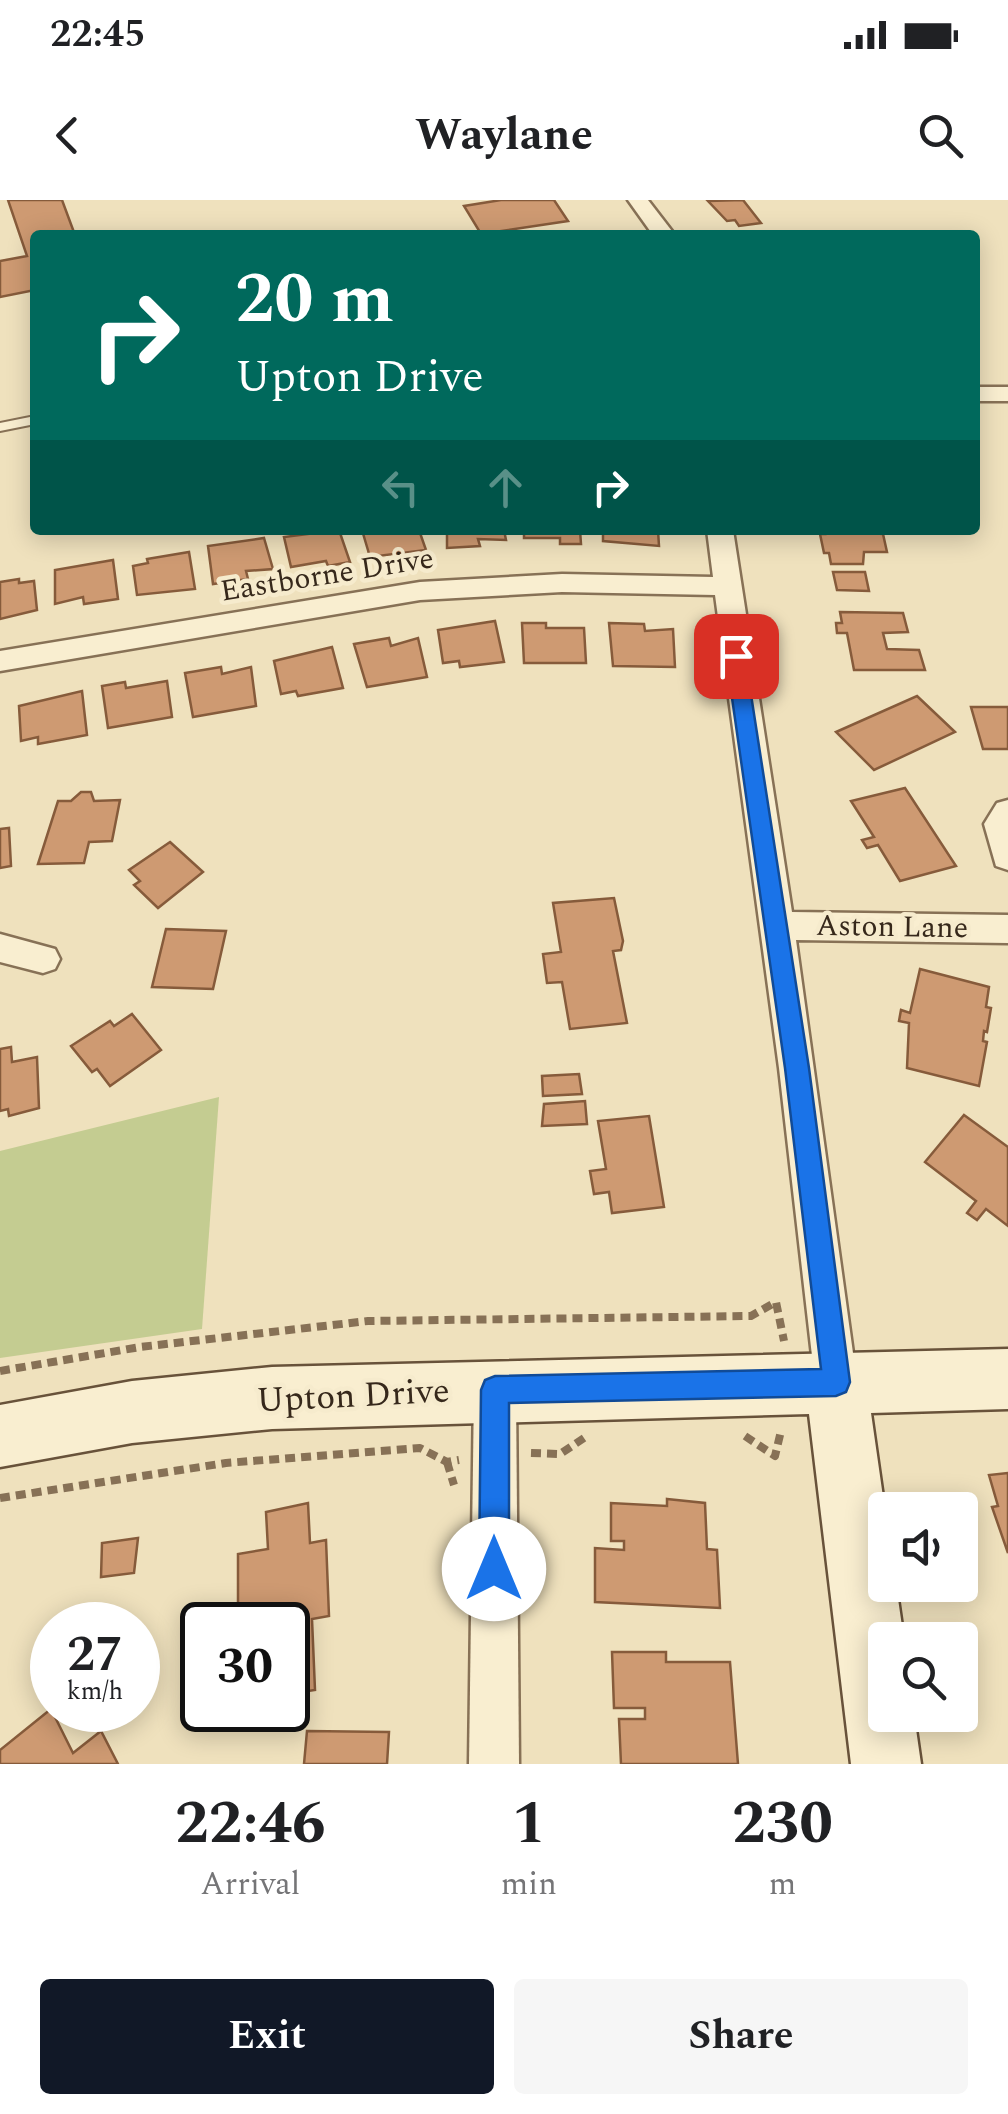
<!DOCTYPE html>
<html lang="en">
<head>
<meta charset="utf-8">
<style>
  :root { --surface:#fff; --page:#f6f6f6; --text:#202124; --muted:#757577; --accent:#111827 }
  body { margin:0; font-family:Spectral,serif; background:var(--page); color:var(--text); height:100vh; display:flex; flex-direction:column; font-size:38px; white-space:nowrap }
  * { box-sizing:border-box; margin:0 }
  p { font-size:32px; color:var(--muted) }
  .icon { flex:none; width:55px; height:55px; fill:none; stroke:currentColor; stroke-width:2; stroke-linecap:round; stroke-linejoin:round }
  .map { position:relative; height:1564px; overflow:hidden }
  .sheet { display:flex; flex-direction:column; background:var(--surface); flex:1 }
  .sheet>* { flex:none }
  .banner { position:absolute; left:30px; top:30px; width:950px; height:305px; border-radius:10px; box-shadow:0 5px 25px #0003; background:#00695c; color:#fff; overflow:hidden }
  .controls { position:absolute; left:868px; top:1292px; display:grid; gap:20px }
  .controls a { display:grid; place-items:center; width:110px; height:110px; border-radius:10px; background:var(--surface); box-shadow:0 5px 25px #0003; font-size:50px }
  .speed { position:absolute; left:30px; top:1402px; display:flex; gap:20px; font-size:50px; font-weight:700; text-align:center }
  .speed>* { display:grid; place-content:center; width:130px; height:130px; border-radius:50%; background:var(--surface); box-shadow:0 5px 25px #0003; line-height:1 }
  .speed small { font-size:25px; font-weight:400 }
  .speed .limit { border:5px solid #111; border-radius:15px; background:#fff; color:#111 }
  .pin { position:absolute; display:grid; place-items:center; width:85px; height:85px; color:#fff; margin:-42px; border-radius:20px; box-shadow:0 5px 15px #0006 }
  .me { position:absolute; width:110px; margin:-55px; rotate:0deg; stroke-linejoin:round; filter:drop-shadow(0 0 8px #0008) }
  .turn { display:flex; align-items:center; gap:35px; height:210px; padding:0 40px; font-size:45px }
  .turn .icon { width:130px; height:130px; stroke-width:2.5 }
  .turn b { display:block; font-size:70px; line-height:85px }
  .lanes { display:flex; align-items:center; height:95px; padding:0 40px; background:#0003; justify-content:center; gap:50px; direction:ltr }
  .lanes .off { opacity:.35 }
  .eta { display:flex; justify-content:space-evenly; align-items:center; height:170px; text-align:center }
  .eta b { font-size:60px; font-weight:700; line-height:70px }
  .primary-button { display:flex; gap:20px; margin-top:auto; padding:20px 40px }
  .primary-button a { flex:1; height:115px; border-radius:10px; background:var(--accent); color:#fff; font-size:40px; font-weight:700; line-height:115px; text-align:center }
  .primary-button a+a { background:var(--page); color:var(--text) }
  .status { display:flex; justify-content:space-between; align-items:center; height:70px; padding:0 50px; background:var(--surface); direction:ltr }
  .status svg { height:28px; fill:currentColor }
  header { display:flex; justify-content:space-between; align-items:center; height:130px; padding:0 40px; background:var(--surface); font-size:45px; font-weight:700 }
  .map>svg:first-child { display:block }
</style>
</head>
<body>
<div class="status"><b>22:45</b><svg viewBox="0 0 49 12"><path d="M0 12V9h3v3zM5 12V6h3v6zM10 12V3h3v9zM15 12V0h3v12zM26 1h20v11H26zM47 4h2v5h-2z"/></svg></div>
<header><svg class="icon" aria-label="back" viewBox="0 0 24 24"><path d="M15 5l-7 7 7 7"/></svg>Waylane<svg class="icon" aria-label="search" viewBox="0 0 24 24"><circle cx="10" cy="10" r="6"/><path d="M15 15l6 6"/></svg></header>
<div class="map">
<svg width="1008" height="1564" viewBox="0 0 1008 1564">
  <rect width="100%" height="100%" fill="#efe1bd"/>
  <path fill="#c4cc91" d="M219,897L202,1129L0,1158V951Z"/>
  <g fill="#ce9a72" stroke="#865b3b" stroke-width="2.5">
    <path d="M8,0H62L75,35H35V90L0,97V61L27,56Z"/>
    <path d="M501,0H554L568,21L481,34L464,6Z"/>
    <path d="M743,0L761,23L739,26L735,20L727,21L708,1Z"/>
    <path d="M339,330L350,362L328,366L326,361L291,367L284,337Z"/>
    <path d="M362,330H419L426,350L370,357Z"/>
    <path d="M447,330H504L506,340L478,339L480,346L447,348Z"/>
    <path d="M524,330H580L581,344H560V338H524Z"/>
    <path d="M603,330H658L659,346L603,341Z"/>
    <path d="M824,330L883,334L887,352H864L863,364H831L829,353H824L820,334H825Z"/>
    <path d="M264,338L273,369L246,371L248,379L213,384L208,346Z"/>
    <path d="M189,352L195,389L137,395L133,366L148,363L147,359Z"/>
    <path d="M113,360L118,399L84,404L83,397L55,404V370Z"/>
    <path d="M833,372H865L869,391L837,390Z"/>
    <path d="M19,379V383L34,381L37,410L0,419V382Z"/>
    <path d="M840,412L903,413L908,432L883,433L887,449L919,450L925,470H854L847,433H837L836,423H842Z"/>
    <path d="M495,421L504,462L460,467L459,461L443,463L438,430Z"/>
    <path d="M522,423H546V428H584L586,463H524Z"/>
    <path d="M609,423L644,424L645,431L673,429L675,467L613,466Z"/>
    <path d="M389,438L391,446L418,438L427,477L367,487L354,444Z"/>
    <path d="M332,447L343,488L298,496L296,491L281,494L274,461Z"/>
    <path d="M221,467L222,474L251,467L256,506L193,517L185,473Z"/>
    <path d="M167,481L172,517L108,528L102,486L125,482L126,488Z"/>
    <path d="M82,491L87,535L38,544V537L21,541L19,506Z"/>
    <path d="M917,496L955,532L874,570L836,532Z"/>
    <path d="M971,507H1008V549H983Z"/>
    <path d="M905,588L956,666L900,681L878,645L867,648L862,640L874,637L851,601Z"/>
    <path d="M81,592H91L94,601L120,600L112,641L89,642L84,663L38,664L58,601H71Z"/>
    <path d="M9,628L11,666L0,668V629Z"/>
    <path d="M170,642L203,672L158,708L134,685L140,681L129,670Z"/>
    <path d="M614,698L623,741L621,750L613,751L627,823L570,829L562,782L547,783L543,754L561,752L553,703Z"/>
    <path d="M166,729L226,731L213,789L152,787Z"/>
    <path d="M920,769L989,787L986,807L991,808L987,832L984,831L983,841L987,842L979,886L907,868L909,823L899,821L901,810L910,813Z"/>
    <path d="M132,814L161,850L110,886L97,869L92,872L71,846L110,821L114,826Z"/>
    <path d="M11,847L12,862L37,857L39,908L9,916L8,909L0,911V849Z"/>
    <path d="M579,874L582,894L543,896L542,876Z"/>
    <path d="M585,901L587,924L542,926L544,904Z"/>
    <path d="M964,915L1008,947V1026L986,1009L977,1020L967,1013L976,1001L925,962Z"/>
    <path d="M649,916L664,1007L612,1013L609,992L594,994L590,971L606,969L598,921Z"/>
    <path d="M1008,1273V1353L992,1307L998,1306L989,1275Z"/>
    <path d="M667,1299L705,1303L707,1349L717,1350L720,1408L595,1402V1348L624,1350V1341H611V1303L667,1306Z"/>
    <path d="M308,1303L310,1343L326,1340L329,1416L312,1419L315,1490L288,1494V1425H238V1354L268,1349L266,1312Z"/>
    <path d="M138,1338L134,1373L101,1377L102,1343Z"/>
    <path d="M612,1452H666V1462H730L738,1564H621L619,1519H645V1508H614Z"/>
    <path d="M51,1509L73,1553L101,1531L118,1564H0V1550Z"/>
    <path d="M307,1531L389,1532L387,1564H304Z"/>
  </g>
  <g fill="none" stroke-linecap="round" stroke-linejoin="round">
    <g stroke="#877156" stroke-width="4">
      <path id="lane" d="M35,216V224L0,231V223Z"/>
    </g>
    <g stroke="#877156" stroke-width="5">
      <g id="street">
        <path d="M628,0H648L675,35H653Z"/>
        <rect x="975" y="187" width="33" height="14"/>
        <path d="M707,330H733L792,712L1008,715V743L796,740L857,1182L851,1197L836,1203L821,1197L815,1182L779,868L715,395L562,392L420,400L0,471V451L420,382L562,374L713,377Z"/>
        <path d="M1008,600V670L996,666L984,624L997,603Z"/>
        <path d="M0,734L55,749L60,759L55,769L43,773L0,762Z"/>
        <path d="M495,1169L510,1175L516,1190L519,1564H469L474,1190L480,1175Z"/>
      </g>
    </g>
    <g stroke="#68523a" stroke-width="5">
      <path id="secondary" d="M1008,1149V1209L871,1213L885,1311V1385H896L904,1440H885V1515H914L921,1564H851L809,1214L272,1229L132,1243L0,1267V1205L132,1181L272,1167Z"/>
    </g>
    <g stroke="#877156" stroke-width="8" stroke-dasharray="10 6" stroke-linecap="butt">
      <path d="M0,1171L140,1147L368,1121L751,1116L776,1102L784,1141"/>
      <path d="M745,1236L775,1256L781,1231"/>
      <path d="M531,1253L560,1254L584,1238"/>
      <path d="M447,1262L454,1285"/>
      <path d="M0,1298L226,1263L420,1248L447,1262L459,1260"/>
    </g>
    <use href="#lane" fill="#f9eed0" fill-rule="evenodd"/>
    <use href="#street" fill="#f9eed0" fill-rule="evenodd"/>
    <use href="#secondary" fill="#f9eed0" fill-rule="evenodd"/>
  </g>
  <path fill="#1a73e8" stroke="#114b97" stroke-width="2.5" d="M736,450L745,456L809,868L850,1182L846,1192L836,1196L509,1203V1369L505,1380L494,1384L484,1380L479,1369L481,1190L485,1180L495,1176L821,1169L785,868L726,456Z"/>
  <g text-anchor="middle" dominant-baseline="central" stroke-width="9" stroke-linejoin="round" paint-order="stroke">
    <g font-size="30" fill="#36281b" stroke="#f6ebcd">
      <text transform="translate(327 375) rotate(-9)">Eastborne Drive</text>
      <text transform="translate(892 727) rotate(1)">Aston Lane</text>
    </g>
    <g font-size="35" fill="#36281b" stroke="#f6ebcd">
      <text transform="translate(353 1196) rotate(-3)">Upton Drive</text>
    </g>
  </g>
</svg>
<div class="controls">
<a><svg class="icon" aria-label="sound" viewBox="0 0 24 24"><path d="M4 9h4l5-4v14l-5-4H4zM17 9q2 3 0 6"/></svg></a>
<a><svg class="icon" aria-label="search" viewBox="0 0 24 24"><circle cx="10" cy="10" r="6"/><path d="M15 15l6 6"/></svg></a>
</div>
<div class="speed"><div>27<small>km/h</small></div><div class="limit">30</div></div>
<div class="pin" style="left:736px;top:456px;background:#d93025"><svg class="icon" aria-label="arrive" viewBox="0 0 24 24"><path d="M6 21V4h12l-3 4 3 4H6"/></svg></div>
<svg class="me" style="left:494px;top:1369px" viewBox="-20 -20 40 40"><circle r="19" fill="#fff"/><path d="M0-13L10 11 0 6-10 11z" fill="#1a73e8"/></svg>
<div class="banner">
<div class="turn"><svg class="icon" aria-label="right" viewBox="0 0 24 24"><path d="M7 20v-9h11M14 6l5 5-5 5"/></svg><div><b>20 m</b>Upton Drive</div></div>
<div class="lanes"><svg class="icon off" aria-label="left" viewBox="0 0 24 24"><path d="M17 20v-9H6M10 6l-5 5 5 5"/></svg><svg class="icon off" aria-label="ahead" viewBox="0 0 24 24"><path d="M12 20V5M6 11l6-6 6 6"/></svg><svg class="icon" aria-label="right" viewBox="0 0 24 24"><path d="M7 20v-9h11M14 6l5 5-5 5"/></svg></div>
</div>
</div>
<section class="sheet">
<div class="eta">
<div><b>22:46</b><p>Arrival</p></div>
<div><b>1</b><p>min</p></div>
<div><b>230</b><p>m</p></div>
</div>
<div class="primary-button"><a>Exit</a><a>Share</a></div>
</section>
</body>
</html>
